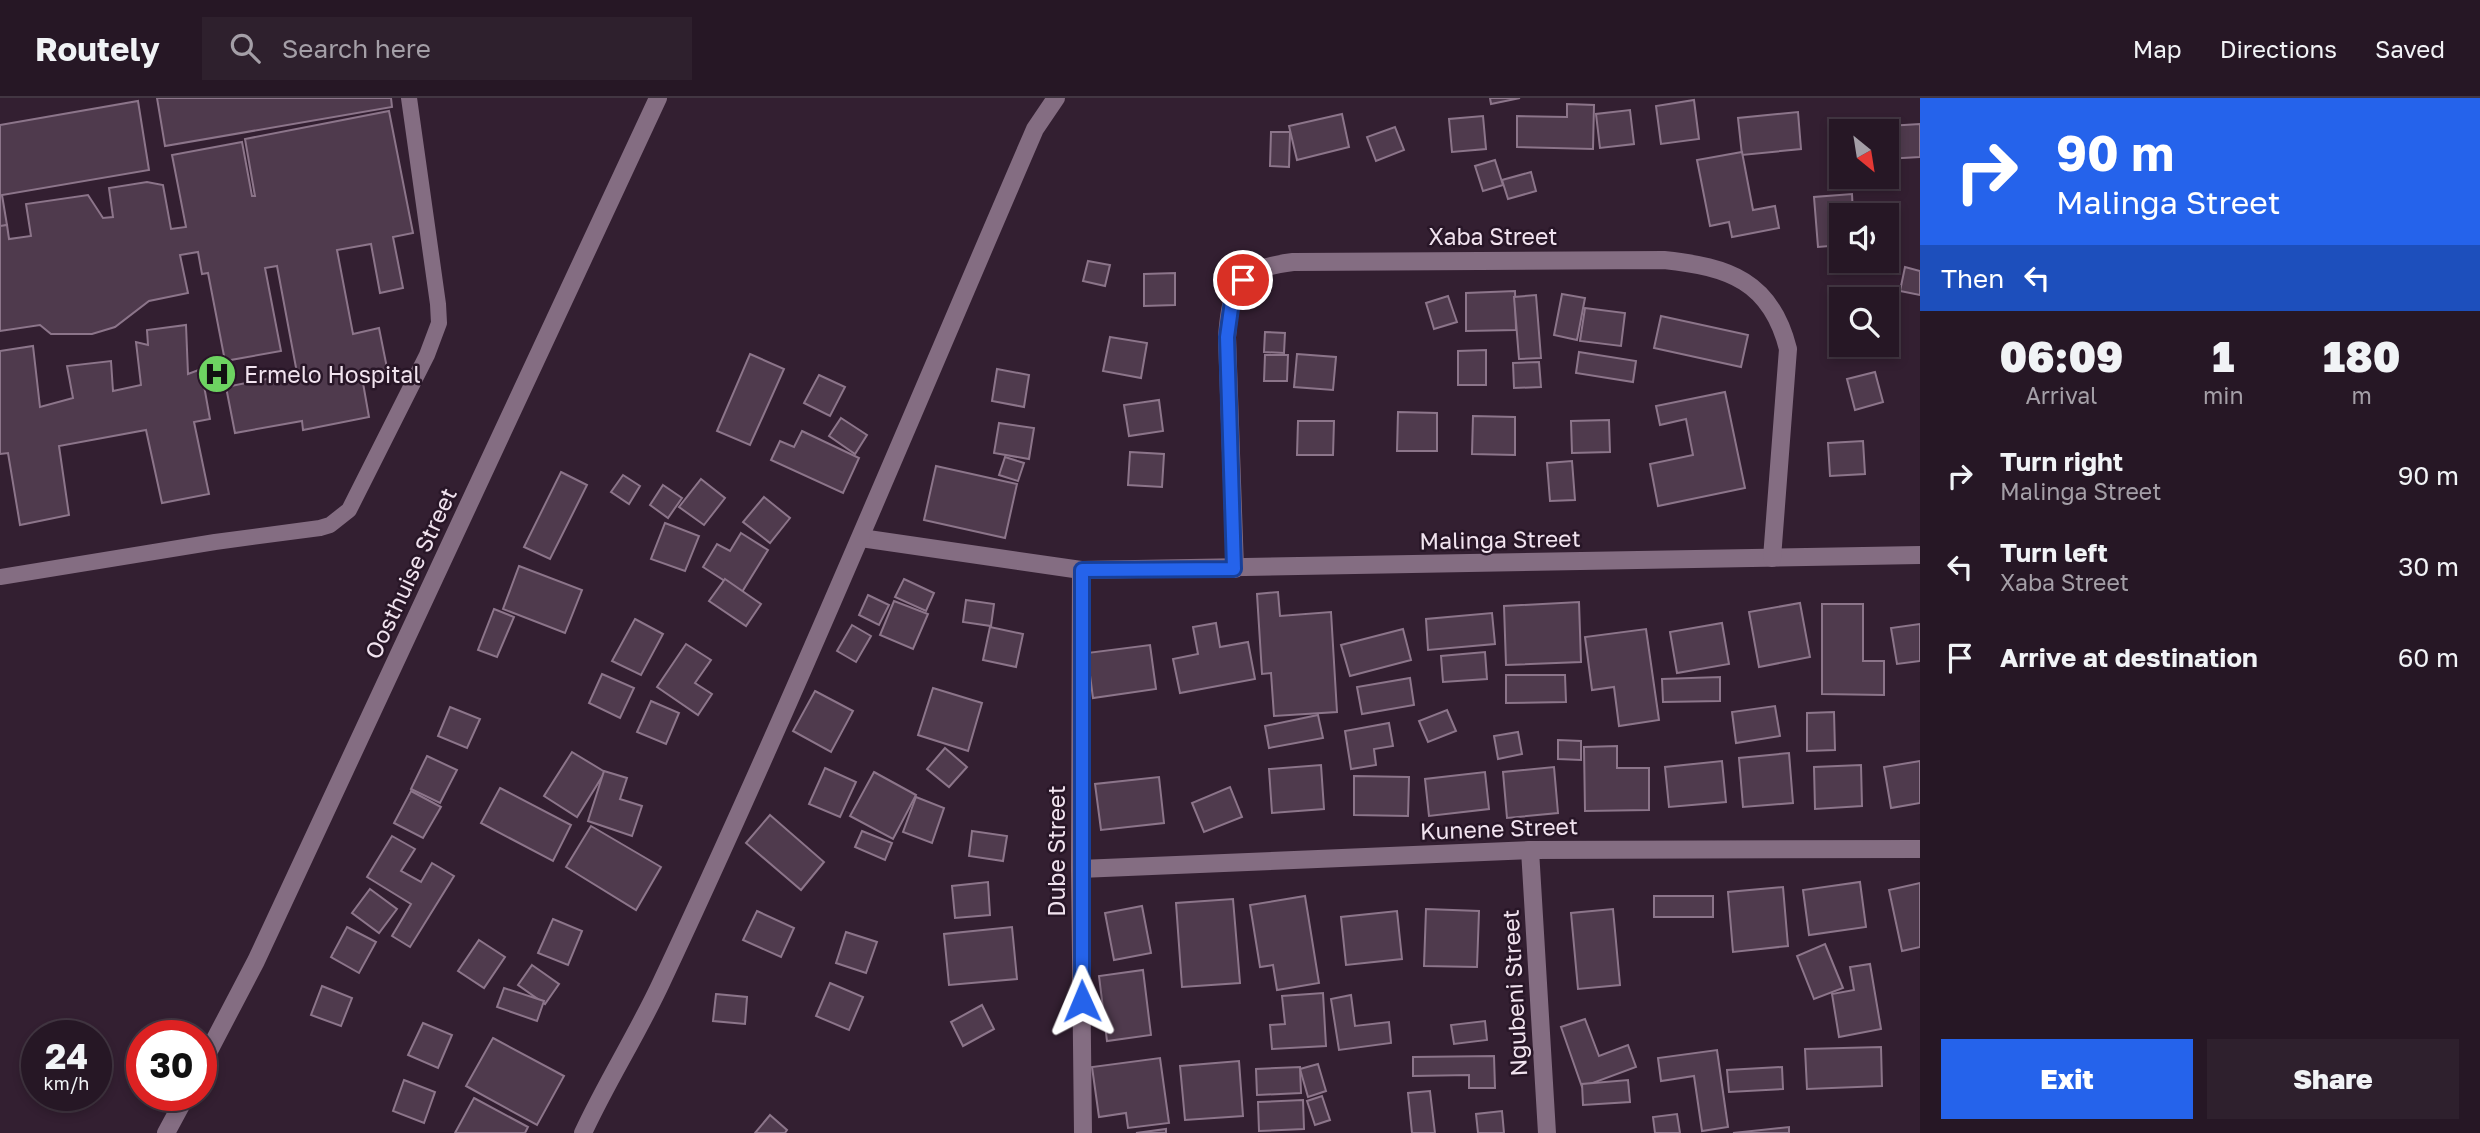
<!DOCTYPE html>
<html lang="en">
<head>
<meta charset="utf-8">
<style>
  :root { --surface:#261725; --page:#2e202d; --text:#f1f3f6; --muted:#a49fa7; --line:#423642; --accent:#2563eb }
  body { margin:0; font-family:"Golos Text",sans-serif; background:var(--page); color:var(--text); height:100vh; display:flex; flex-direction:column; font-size:26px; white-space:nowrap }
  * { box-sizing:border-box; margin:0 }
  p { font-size:23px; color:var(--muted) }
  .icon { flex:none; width:38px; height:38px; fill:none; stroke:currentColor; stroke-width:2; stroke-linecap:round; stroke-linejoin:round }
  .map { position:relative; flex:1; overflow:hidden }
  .panel { display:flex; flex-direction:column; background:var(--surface); width:560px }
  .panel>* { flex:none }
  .guide { background:#2563eb; color:#fff; overflow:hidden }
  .needle { width:46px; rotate:150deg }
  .controls { position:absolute; left:1829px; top:21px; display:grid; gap:14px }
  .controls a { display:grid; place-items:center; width:70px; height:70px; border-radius:0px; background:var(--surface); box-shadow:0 4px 10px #0003,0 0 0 2px var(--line); font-size:35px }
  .speed { position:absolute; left:21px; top:922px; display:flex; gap:14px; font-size:35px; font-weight:700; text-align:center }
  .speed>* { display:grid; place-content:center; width:91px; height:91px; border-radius:50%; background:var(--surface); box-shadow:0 4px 10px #0003,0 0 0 2px var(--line); line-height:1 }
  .speed small { font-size:18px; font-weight:400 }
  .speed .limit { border:10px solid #d22; background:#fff; color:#111 }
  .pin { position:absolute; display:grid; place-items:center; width:60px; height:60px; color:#fff; margin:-30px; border:4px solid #fff; border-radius:50%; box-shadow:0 2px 7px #0007 }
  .me { position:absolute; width:77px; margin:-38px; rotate:359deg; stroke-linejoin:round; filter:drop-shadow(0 0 5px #0008) }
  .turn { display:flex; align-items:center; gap:24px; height:147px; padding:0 21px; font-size:32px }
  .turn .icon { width:91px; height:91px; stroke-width:2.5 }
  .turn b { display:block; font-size:49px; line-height:60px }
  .then { display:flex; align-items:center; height:66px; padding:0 21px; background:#0003; gap:14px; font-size:26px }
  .eta { display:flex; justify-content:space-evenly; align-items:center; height:119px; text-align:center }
  .eta b { font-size:42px; font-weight:800; line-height:49px }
  .button { display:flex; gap:14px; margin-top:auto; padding:14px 21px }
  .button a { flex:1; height:80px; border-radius:0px; background:var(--accent); color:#fff; font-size:28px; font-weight:800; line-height:80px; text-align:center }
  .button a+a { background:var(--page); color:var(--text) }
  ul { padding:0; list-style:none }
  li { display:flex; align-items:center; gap:21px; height:91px; padding:0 21px }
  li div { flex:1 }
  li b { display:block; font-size:26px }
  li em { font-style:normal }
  header { display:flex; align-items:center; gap:42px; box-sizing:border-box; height:98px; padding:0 35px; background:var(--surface); border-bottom:2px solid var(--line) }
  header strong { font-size:33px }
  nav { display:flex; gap:38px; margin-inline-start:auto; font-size:24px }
  .search { width:490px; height:63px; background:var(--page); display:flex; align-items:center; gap:18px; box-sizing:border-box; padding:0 24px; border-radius:0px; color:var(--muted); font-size:26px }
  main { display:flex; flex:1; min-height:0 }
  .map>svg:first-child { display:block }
</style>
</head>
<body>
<header>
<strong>Routely</strong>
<div class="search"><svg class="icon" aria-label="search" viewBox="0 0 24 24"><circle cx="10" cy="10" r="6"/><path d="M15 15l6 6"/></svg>Search here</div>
<nav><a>Map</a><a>Directions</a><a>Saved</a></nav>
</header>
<main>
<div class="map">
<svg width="1920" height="1035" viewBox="0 0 1920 1035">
  <rect width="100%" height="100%" fill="#331f31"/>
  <g fill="#4f3a4d" stroke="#8c758a" stroke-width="2">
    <path d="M157,0H391L392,9L165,48Z"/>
    <path d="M1490,0H1520L1491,6Z"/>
    <path d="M1694,2L1699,41L1661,46L1656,8Z"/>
    <path d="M138,3L149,72L2,97L7,127L0,129V27Z"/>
    <path d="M1567,6L1594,7L1593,51L1517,49V18L1567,19Z"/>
    <path d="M1630,12L1634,46L1600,50L1596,16Z"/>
    <path d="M389,13L413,135L393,139L403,190L380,195L371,146L337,152L353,236L379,230L389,280L363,285L369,319L303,332L302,323L235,335L226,289L297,275L277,168L265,170L281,253L225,263L208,175L202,176L198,154L180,157L188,195L149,203L115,229L92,236H51L40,227L0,233V128L7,127L9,141L31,138L26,106L88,97L103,120L113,119L109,90L147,84L163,87L171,131L186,129L172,57L242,44L252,98H255L245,41Z"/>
    <path d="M1798,14L1801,51L1742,57L1738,20Z"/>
    <path d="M1342,16L1349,49L1297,62L1289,28Z"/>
    <path d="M1483,18L1486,51L1452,54L1449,21Z"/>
    <path d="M1920,26V59L1886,61V33H1856V30Z"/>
    <path d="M1395,29L1404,52L1376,63L1367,39Z"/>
    <path d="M1271,34H1290L1289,69L1270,68Z"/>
    <path d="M1742,54L1753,112L1775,108L1779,130L1732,139L1729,124L1710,128L1697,62Z"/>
    <path d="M1495,62L1503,87L1483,93L1475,68Z"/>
    <path d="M1531,74L1536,93L1508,101L1502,82Z"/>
    <path d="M1852,96L1853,117H1841V147L1818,149L1814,99Z"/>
    <path d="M1857,111L1884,114V117H1856Z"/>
    <path d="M1088,163L1110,167L1105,188L1083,183Z"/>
    <path d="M1905,169L1920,173V197L1900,193Z"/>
    <path d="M1175,175V207L1144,208V176Z"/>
    <path d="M1515,193L1516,232L1466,233V195Z"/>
    <path d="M1562,196L1585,200L1577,242L1554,237Z"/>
    <path d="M1536,197L1541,260L1519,261L1514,199Z"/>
    <path d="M1448,198L1457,224L1434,231L1426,205Z"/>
    <path d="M1585,210L1625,215L1621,248L1580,243Z"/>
    <path d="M1661,218L1748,237L1741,269L1654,250Z"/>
    <path d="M186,227L188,276L201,271L210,321L194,324L209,396L162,405L146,332L59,348L69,417L20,427L8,355L0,356V253L33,248L40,309L73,300L67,268L111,263L113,293L141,287L136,244L148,247L147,232Z"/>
    <path d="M1265,234L1285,235L1284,255L1264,254Z"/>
    <path d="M1110,239L1147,245L1141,280L1103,273Z"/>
    <path d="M1847,247H1879V256L1847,257Z"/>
    <path d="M1486,252V287H1458V253Z"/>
    <path d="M1579,254L1636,263L1633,284L1576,275Z"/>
    <path d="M750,256L784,271L750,347L717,333Z"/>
    <path d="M1297,256L1336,259L1333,292L1294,289Z"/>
    <path d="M1265,257H1288L1287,283H1264Z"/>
    <path d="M1539,264L1541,289L1514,290L1513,265Z"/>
    <path d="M997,271L1029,277L1024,309L992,303Z"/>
    <path d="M1875,274L1883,304L1855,312L1847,281Z"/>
    <path d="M819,277L845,289L830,318L804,305Z"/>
    <path d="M1725,294L1745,390L1658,408L1650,366L1693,357L1686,321L1660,327L1656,308Z"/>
    <path d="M1159,302L1163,333L1129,338L1124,307Z"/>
    <path d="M1398,314L1437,315V353H1397Z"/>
    <path d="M1473,318L1515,319V357L1472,356Z"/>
    <path d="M841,320L867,337L855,356L829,338Z"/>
    <path d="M1609,322L1610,354L1572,355L1571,323Z"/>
    <path d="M1298,323H1334L1333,357H1297Z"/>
    <path d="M999,325L1034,330L1029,361L994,355Z"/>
    <path d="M802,333L859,360L843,395L771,362L780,343L794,349Z"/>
    <path d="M1863,343L1865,376L1830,378L1828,345Z"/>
    <path d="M1130,354L1164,356L1162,389L1128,387Z"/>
    <path d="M1005,359L1024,365L1018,383L999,377Z"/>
    <path d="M1572,363L1575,402L1550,403L1547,365Z"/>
    <path d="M936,368L1017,386L1005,440L924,422Z"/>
    <path d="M561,374L587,387L550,461L524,449Z"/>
    <path d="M623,377L640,388L629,406L611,394Z"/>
    <path d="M701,381L725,400L704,427L679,409Z"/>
    <path d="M663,387L682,400L668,420L650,407Z"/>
    <path d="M764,399L790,420L770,445L743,424Z"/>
    <path d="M665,425L699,438L685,473L651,461Z"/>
    <path d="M741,435L768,452L742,494L703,469L717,446L730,453Z"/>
    <path d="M519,468L582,492L565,535L503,511Z"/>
    <path d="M725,481L761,506L746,528L709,503Z"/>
    <path d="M904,481L934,495L926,513L895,499Z"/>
    <path d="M1278,494L1280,518L1331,514L1337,614L1274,618L1271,575L1262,576L1257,496Z"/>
    <path d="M868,497L889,507L879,527L859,517Z"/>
    <path d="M966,502L994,506L991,528L963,524Z"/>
    <path d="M894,503L928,516L913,551L880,537Z"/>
    <path d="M1579,504L1581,564L1506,567L1504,508Z"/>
    <path d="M1800,505L1810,559L1759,569L1749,514Z"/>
    <path d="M1822,506H1863V563H1884V597L1822,596Z"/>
    <path d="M494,511L514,519L497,559L478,552Z"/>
    <path d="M1492,515L1495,546L1428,552L1426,521Z"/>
    <path d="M635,521L663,536L641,577L612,563Z"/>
    <path d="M1216,525L1220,549L1248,544L1255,581L1180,595L1173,561L1198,556L1193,529Z"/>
    <path d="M1722,525L1729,566L1677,575L1670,534Z"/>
    <path d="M1920,526V563L1897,566L1891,530Z"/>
    <path d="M852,527L871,538L856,564L837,553Z"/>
    <path d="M990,529L1023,536L1016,569L983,562Z"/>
    <path d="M1403,531L1411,562L1350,578L1341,547Z"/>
    <path d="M1646,531L1659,622L1619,628L1614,589L1592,592L1585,539Z"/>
    <path d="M686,546L711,562L695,585L712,596L698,617L657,589Z"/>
    <path d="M1150,547L1156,591L1093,600L1087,555Z"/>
    <path d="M1485,554L1487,581L1443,584L1441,558Z"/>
    <path d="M602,576L634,590L620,620L589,605Z"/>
    <path d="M1506,577H1565L1566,604L1506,605Z"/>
    <path d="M1720,579V603L1663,604L1662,581Z"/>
    <path d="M1410,580L1414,607L1362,616L1357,589Z"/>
    <path d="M933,590L982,605L968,653L918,637Z"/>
    <path d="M815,593L853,613L831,654L793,633Z"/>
    <path d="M651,603L679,615L666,646L637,634Z"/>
    <path d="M1775,608L1780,638L1736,645L1732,614Z"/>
    <path d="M450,609L480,621L467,650L438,638Z"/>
    <path d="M1447,612L1456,633L1428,644L1419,623Z"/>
    <path d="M1834,614L1835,652L1807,653V615Z"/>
    <path d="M1318,617L1323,640L1269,650L1265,628Z"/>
    <path d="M1389,625L1393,648L1374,651L1376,667L1351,671L1345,633Z"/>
    <path d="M1518,634L1522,656L1498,661L1494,638Z"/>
    <path d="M1558,642L1581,643V662L1558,661Z"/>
    <path d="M1617,648V670H1649V712L1585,713L1584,649Z"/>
    <path d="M945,650L967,669L949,689L927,671Z"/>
    <path d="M572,654L605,674L577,719L544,698Z"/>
    <path d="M1789,655L1793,705L1743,709L1739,660Z"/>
    <path d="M427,658L457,672L440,705L411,691Z"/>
    <path d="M1722,663L1726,704L1669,709L1665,669Z"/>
    <path d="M1920,663V705L1891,710L1884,669Z"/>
    <path d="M1321,667L1324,711L1272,715L1269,671Z"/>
    <path d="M1861,667L1862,708L1815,711L1814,669Z"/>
    <path d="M1554,669L1558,715L1507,720L1503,674Z"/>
    <path d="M825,670L856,684L840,719L809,706Z"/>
    <path d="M604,673L627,680L620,701L642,708L632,738L588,723Z"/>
    <path d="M874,674L916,697L893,741L850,718Z"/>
    <path d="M1485,674L1489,711L1429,718L1425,681Z"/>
    <path d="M1354,678L1409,679L1408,718L1354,717Z"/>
    <path d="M1159,679L1164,725L1101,732L1095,686Z"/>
    <path d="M1230,689L1242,719L1204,734L1192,705Z"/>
    <path d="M500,690L571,727L553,763L481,725Z"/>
    <path d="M411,693L441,709L423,740L394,725Z"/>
    <path d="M916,699L944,710L932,745L903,734Z"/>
    <path d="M770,717L824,764L801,792L746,745Z"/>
    <path d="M591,728L661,769L636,812L566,769Z"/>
    <path d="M862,733L892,745L885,762L855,749Z"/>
    <path d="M972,733L1007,738L1003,763L969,758Z"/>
    <path d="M392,738L415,751L401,773L421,784L432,765L454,778L410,849L392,838L411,806L367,779Z"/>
    <path d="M988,784L990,817L955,820L952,788Z"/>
    <path d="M1860,784L1866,829L1809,837L1803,792Z"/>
    <path d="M1920,785V849L1902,853L1889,792Z"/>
    <path d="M1783,789L1788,848L1733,854L1728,794Z"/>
    <path d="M370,791L397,811L379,835L352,815Z"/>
    <path d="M1305,798L1319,885L1277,892L1273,867L1260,869L1250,807Z"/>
    <rect x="1654" y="798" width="59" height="21"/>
    <path d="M1233,801L1240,885L1182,889L1176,805Z"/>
    <path d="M1142,808L1151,855L1114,862L1105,815Z"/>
    <path d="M1426,811L1479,813L1477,869L1424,868Z"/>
    <path d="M1613,811L1620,887L1578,891L1571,815Z"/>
    <path d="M757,813L794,830L781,859L743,842Z"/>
    <path d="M1397,813L1402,861L1346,867L1341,819Z"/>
    <path d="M553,821L582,833L568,867L538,855Z"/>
    <path d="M347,829L376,844L359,875L331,859Z"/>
    <path d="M1012,829L1017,881L949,887L944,836Z"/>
    <path d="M846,834L877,844L866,875L836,865Z"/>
    <path d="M479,842L505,859L484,890L458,873Z"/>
    <path d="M1825,846L1843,890L1814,901L1797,858Z"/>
    <path d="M1870,866L1881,931L1839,939L1832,896L1854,892L1850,869Z"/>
    <path d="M532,867L559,886L545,906L518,887Z"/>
    <path d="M1143,872L1151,937L1107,943L1099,878Z"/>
    <path d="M830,885L863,899L849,932L816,918Z"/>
    <path d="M322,888L352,900L341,928L311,917Z"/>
    <path d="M504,890L544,903L537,923L497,909Z"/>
    <path d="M1323,895L1326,948L1272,951L1270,927L1285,926L1282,898Z"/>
    <path d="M716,896L747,899L745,926L713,923Z"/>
    <path d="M1351,897L1355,928L1389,924L1391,945L1339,952L1331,901Z"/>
    <path d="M982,907L994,931L963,948L951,924Z"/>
    <path d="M1585,921L1599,958L1628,947L1636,969L1582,989L1561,929Z"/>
    <path d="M1485,923L1487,942L1454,946L1451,927Z"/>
    <path d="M423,925L452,937L438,970L408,957Z"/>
    <path d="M493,940L564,978L537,1027L466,988Z"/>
    <path d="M1881,949L1882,988L1807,991L1805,951Z"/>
    <path d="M1717,952L1728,1029L1702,1033L1694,978L1661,983L1658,960Z"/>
    <path d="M1494,958L1495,990H1469V977L1413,978V959Z"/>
    <path d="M1160,960L1169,1025L1128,1030L1126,1015L1099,1019L1092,969Z"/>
    <path d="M1239,963L1243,1018L1185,1022L1180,968Z"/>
    <path d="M1318,966L1326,993L1308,999L1300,971Z"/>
    <path d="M1300,969L1301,995L1257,997L1256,971Z"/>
    <path d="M1782,969L1783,991L1729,994L1727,972Z"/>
    <path d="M404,982L435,994L424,1025L393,1013Z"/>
    <path d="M1628,982L1630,1004L1583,1007L1582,986Z"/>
    <path d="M1430,993L1435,1035H1412L1408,995Z"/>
    <path d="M1322,998L1330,1022L1315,1027L1307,1003Z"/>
    <path d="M474,1000L528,1029L525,1035H455Z"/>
    <path d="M1303,1002L1304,1031L1259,1033L1258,1004Z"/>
    <path d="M1502,1013L1504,1035H1478L1476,1016Z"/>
    <path d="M1677,1016L1680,1035H1655L1653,1019Z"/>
    <path d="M770,1017L787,1032L785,1035H755Z"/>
    <path d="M1789,1029V1035H1733Z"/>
    <path d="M1166,1031V1035H1136Z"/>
  </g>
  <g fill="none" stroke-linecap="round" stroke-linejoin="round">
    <path stroke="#846d82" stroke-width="16" d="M0,479L215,444L320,430L330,427L349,412L427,257L439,225L438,206L409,0"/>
    <g stroke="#846d82" stroke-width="18">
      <path d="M861,440L1081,472L1920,457"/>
      <path d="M1235,471L1227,239C1231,186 1239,171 1293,164L1664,162C1729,169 1771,183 1788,251L1772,460"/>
      <path d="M1081,472L1080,771L1083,1035"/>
      <path d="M1530,752L1547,1035"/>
      <path d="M1080,771L1530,752L1920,751"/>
      <path d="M201,968L256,863L658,0"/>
      <path d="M166,1035L186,998"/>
      <path d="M583,1035C607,983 638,935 662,883C794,602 912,316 1035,31L1056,0"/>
    </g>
  </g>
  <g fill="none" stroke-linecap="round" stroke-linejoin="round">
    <g stroke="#184099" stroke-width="18">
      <path id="route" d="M1082,903V472L1234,471L1227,239L1233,196L1243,182"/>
    </g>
    <use href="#route" stroke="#2563eb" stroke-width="12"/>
  </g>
  <defs>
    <g id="hospital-disc" transform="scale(2.0125)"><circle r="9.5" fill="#6dd361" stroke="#281627"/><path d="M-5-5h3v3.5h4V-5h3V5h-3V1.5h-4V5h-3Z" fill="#111"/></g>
  </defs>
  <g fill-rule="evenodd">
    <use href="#hospital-disc" x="217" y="276"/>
  </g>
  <g text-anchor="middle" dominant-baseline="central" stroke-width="5" stroke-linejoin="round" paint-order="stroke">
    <g font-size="23" fill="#f1e3ef" stroke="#281627">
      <text x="1493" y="138">Xaba Street</text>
      <text transform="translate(1500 441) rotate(-1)">Malinga Street</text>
      <text transform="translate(410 475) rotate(-65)">Oosthuise Street</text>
      <text transform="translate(1499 730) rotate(-2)">Kunene Street</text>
      <text transform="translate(1056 753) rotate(-90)">Dube Street</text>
      <text transform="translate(1514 895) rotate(-93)">Ngubeni Street</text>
    </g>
    <g font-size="23" fill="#f1e3ef" stroke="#281627" text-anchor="start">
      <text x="244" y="276">Ermelo Hospital</text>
    </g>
  </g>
</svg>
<div class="controls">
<a><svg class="needle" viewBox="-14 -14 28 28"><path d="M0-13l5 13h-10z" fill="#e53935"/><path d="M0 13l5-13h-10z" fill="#a49fa7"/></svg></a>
<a><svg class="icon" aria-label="sound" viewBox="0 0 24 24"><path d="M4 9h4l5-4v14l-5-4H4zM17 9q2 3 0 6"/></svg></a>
<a><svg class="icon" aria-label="search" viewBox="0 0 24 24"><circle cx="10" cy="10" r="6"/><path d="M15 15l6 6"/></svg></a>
</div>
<div class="speed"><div>24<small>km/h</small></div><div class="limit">30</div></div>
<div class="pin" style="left:1243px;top:182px;background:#d93025"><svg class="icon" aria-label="arrive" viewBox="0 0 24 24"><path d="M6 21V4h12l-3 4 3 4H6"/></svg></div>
<svg class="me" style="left:1082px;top:903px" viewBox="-20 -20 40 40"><path d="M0-17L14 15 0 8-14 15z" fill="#2563eb" stroke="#fff" stroke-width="4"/></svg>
</div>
<section class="panel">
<div class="guide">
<div class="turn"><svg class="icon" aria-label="right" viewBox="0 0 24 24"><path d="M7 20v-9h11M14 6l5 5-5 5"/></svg><div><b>90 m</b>Malinga Street</div></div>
<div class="then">Then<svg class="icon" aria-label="left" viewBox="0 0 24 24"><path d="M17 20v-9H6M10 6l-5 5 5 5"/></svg></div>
</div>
<div class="eta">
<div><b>06:09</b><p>Arrival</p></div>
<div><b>1</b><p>min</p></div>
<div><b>180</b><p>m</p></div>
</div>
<ul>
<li><svg class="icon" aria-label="right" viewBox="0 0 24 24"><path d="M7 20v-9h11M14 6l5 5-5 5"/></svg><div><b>Turn right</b><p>Malinga Street</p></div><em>90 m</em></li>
<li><svg class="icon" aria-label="left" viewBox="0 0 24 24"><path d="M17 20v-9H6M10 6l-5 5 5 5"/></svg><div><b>Turn left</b><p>Xaba Street</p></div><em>30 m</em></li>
<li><svg class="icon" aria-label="arrive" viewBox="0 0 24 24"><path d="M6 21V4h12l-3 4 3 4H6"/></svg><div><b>Arrive at destination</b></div><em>60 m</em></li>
</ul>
<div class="button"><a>Exit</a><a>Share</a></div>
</section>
</main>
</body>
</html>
